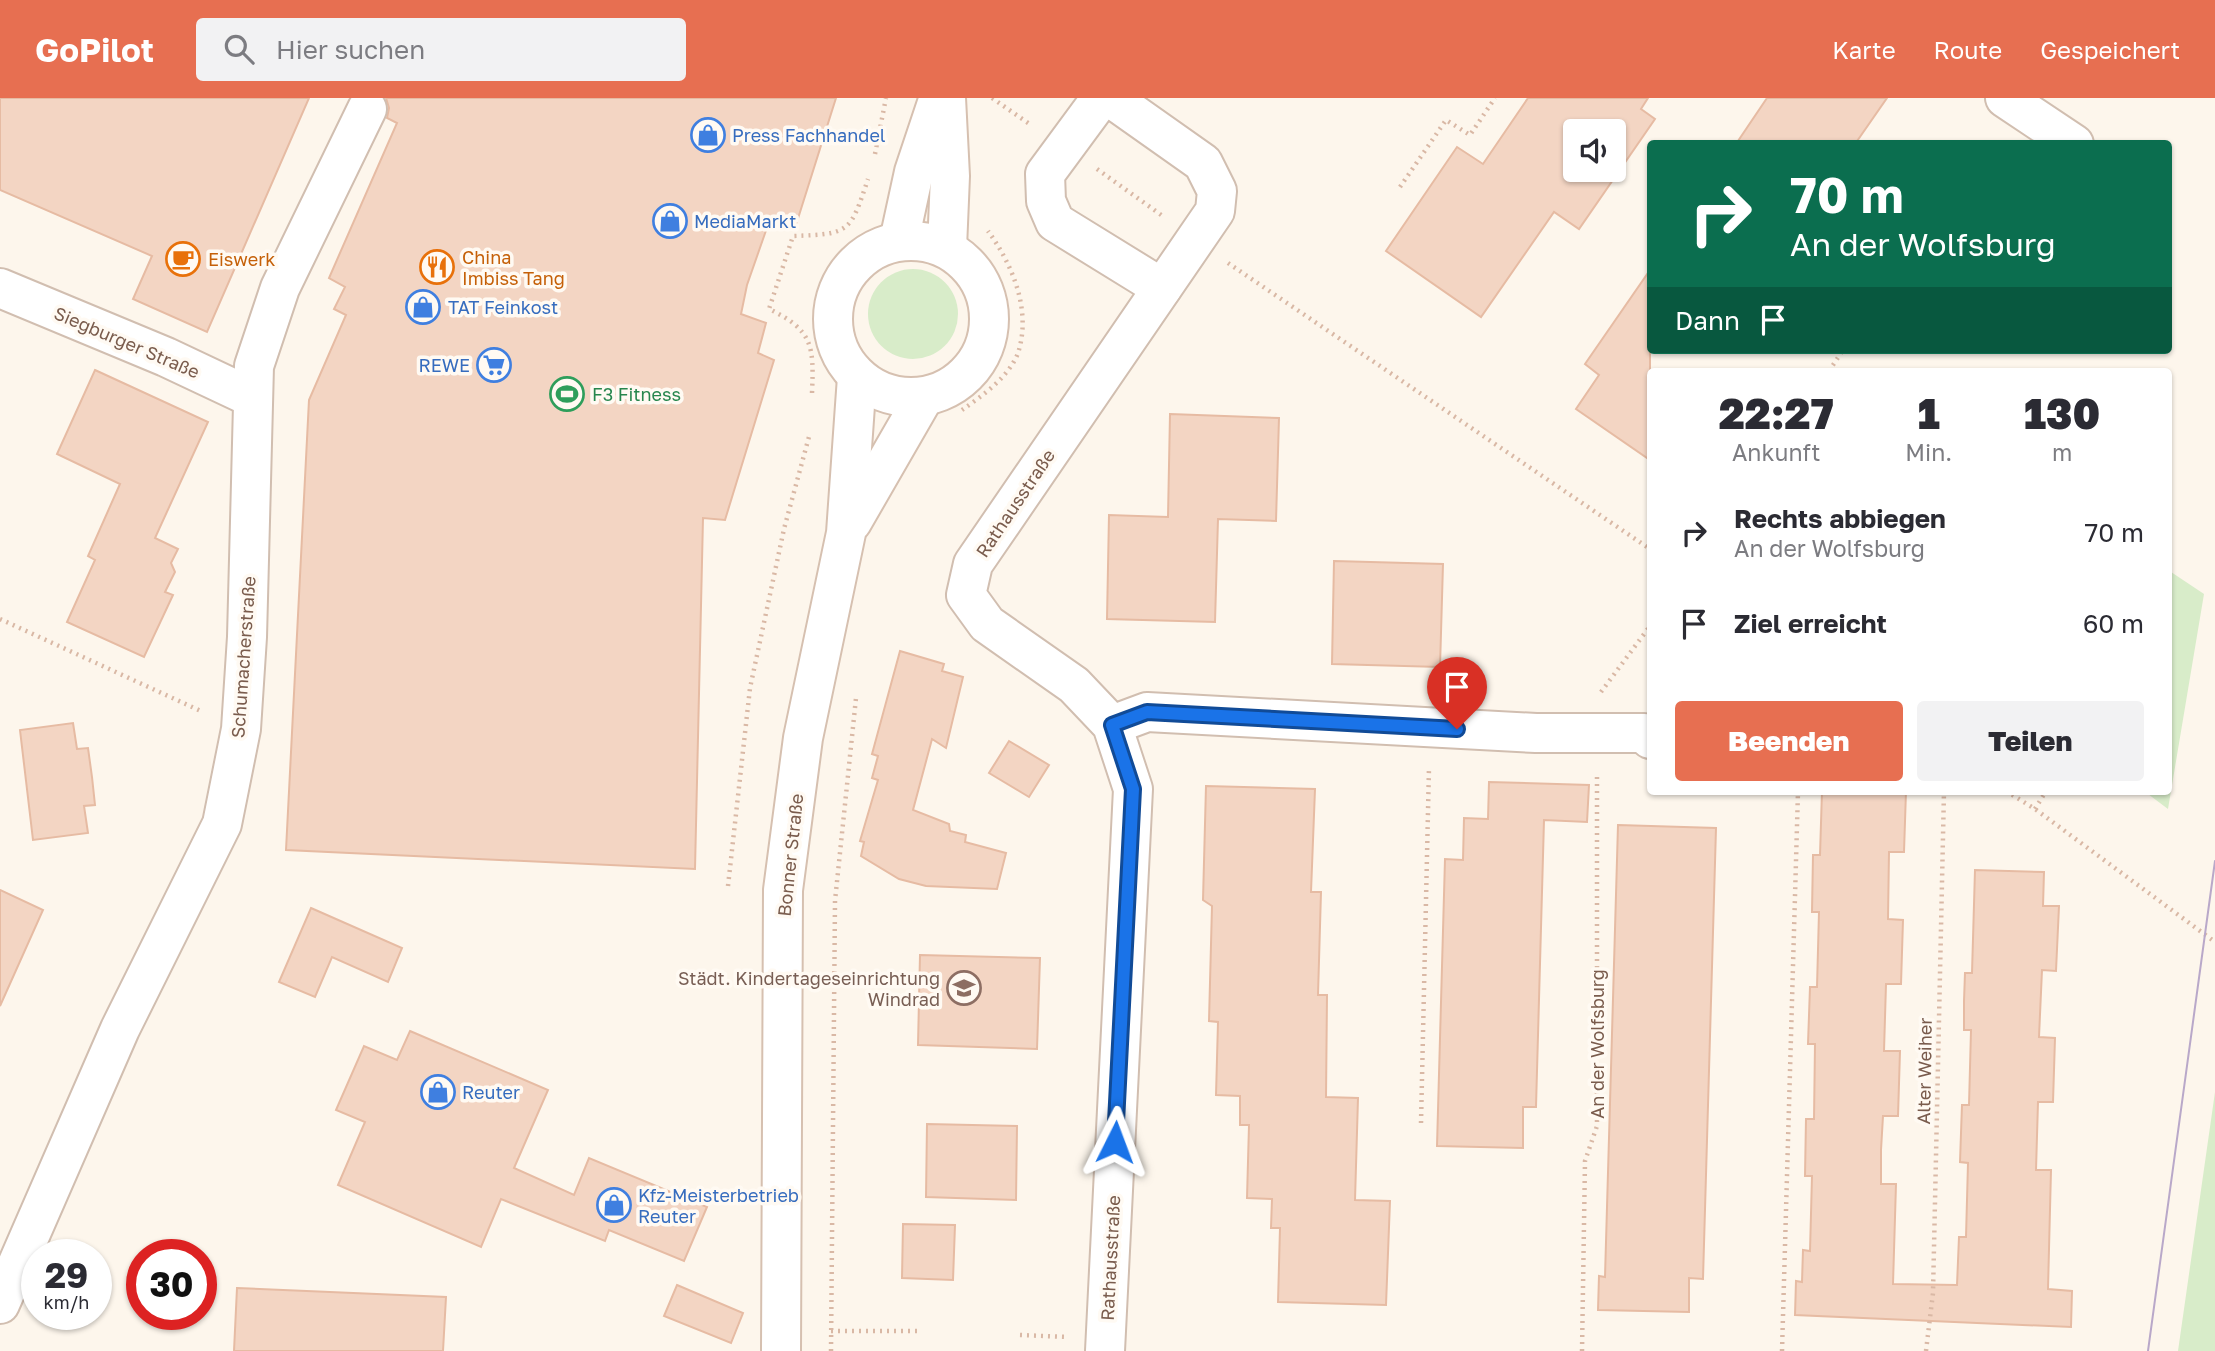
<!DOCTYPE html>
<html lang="de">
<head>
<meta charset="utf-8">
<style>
  :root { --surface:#fff; --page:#f2f2f3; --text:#2b2b33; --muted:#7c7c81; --accent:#e76f51 }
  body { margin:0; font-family:"Golos Text",sans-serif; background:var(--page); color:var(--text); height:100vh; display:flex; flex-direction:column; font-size:26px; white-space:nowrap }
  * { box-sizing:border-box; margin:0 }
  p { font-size:23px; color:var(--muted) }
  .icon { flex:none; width:38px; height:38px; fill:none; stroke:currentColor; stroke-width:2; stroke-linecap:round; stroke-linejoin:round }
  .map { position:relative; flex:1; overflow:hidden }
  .side { position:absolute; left:1647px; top:270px; width:525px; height:427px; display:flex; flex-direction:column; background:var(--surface); border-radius:7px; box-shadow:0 2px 5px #0004 }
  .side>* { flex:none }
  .top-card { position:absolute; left:1647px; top:42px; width:525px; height:214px; border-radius:7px; box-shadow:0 2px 5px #0004; background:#0b6e4f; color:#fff; overflow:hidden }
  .tools { position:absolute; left:1563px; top:21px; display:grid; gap:14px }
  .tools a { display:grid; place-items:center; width:63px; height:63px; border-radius:7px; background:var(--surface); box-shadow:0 2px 5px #0004; font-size:35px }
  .speed { position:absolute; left:21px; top:1141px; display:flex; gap:14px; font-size:35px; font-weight:700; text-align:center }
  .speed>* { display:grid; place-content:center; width:91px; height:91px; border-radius:50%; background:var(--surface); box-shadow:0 2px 5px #0004; line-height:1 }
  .speed small { font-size:18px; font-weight:400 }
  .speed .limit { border:10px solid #d22; background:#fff; color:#111 }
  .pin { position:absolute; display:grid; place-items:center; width:60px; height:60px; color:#fff; margin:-72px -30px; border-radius:50% 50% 50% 0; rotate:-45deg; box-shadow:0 0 7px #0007 }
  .pin .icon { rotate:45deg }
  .me { position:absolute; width:77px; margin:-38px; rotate:3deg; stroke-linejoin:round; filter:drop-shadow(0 0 5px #0008) }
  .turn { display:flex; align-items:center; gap:24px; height:147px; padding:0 28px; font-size:32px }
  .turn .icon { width:91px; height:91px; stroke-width:2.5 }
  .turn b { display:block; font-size:49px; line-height:60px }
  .then { display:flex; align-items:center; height:66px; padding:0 28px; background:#0003; gap:14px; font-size:26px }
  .eta { display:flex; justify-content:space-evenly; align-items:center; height:119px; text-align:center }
  .eta b { font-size:42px; font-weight:800; line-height:49px }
  .primary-button { display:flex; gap:14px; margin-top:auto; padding:14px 28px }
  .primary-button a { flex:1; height:80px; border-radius:7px; background:var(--accent); color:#fff; font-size:28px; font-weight:800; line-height:80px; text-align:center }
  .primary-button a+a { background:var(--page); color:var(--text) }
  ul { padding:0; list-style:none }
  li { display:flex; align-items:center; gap:21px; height:91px; padding:0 28px }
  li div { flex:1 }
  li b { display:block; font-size:26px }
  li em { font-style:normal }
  header { display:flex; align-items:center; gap:42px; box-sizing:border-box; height:98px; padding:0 35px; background:var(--accent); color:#fff }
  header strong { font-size:33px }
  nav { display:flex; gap:38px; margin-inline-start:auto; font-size:24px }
  .search { width:490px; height:63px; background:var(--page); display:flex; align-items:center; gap:18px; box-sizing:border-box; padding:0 24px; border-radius:7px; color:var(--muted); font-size:26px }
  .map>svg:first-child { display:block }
</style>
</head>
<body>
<header>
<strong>GoPilot</strong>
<div class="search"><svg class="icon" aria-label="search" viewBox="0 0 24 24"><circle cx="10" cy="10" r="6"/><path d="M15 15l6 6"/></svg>Hier suchen</div>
<nav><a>Karte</a><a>Route</a><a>Gespeichert</a></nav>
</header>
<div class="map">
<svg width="2215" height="1253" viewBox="0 0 2215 1253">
  <rect width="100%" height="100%" fill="#fdf6ec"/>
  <g fill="#d8ecc9">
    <circle cx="913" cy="216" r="45"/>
    <path d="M2168,472L2204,496L2168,711L2144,693H2168Z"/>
    <path d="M2215,994V1253H2178Z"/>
  </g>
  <g fill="#f3d5c3" stroke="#e6bba3" stroke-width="2" fill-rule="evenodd">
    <path d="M0,0H309L207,234L133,201L152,158L0,92Z"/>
    <path d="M386,0H836L795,130L770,121L747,187L741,216L766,225L758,255L774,262L725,422L703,420L695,771L286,752L309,302L346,217L334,211L345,189L329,180L397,25L387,20L389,10Z"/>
    <path d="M1528,0H1648L1641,11L1655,21L1579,131L1554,114L1481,219L1386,153L1457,49L1483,66ZM1575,33H1614V72H1575Z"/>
    <path d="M1767,0H1887L1855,46H1736Z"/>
    <path d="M1650,172V362L1576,311L1599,277L1585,266Z"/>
    <path d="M95,272L208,324L155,440L178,451L171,465L175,474L165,494L173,497L144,559L67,524L95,462L88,458L120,386L57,356Z"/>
    <path d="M1170,316L1279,320L1276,423L1218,421L1215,524L1107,521L1109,417L1168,419Z"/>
    <path d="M1334,463L1443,466L1440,569L1332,566Z"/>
    <path d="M900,553L944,566L942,573L963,579L946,650L932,641L913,712L949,726L950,733L966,737L965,744L1006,755L997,791L926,788L899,781L861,758L864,744L860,743L878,682L872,680L878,658L872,656Z"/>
    <path d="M73,625L77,651L88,650L92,679L95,707L84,708L88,735L33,742L20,632Z"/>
    <path d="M1009,643L1049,667L1029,699L989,675Z"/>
    <path d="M1489,684L1589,687L1587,724L1544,722L1536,1009H1523V1050L1437,1048L1445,761L1463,762L1464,720L1488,721Z"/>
    <path d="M1206,688L1315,691L1311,794H1321L1318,897H1327L1326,999L1358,1000L1355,1102L1390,1103L1386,1207L1278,1204L1280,1130H1271L1272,1101L1247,1100L1249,1027H1240V998L1216,997L1218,924L1209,923L1212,808L1203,802Z"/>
    <path d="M1822,693H1906L1904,754H1889L1888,821L1903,822L1901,886H1886L1884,953H1900L1898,1018H1883L1881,1052V1086H1896L1893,1186L1957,1187L1959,1139H1966L1968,1065L1960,1064L1961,1035L1962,1007H1969L1971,932H1964V903L1965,875H1972L1975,772L2044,774L2043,808H2059L2056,873L2042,872L2039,939L2055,940L2053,1004H2038L2036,1072H2051L2048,1191L2072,1193L2071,1229L1795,1217L1796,1183L1802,1184L1803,1152L1810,1153L1812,1078H1805L1806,1021H1814L1815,946H1808L1810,889H1817L1819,814H1812L1813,757H1820Z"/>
    <path d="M1618,727L1716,730L1703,1181L1689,1180V1214L1598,1212L1599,1178L1605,1179Z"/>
    <path d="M0,792L43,812L0,908Z"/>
    <path d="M311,810L402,850L388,884L332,859L315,899L279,884Z"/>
    <path d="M920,857L1040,860L1037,951L918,947Z"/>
    <path d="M410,933L548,992L514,1070L574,1097L589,1060L707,1109L684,1163L609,1132L605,1143L501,1101L481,1149L338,1087L365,1024L336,1012L364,948L397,962Z"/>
    <path d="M927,1026L1017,1028L1016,1102L926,1099Z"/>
    <path d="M903,1126L955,1127L953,1182L902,1180Z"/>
    <path d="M677,1187L743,1215L731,1245L664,1218Z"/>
    <path d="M237,1190L446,1199L443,1253H234Z"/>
  </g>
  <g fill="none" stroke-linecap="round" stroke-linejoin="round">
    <g stroke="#d1beb0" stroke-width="42">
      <g id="street">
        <path d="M1101,0L1045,76L1046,103L1055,124L1162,190"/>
        <path d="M2005,0L2074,46"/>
        <path d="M0,190L166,259L253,300"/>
        <path d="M1112,627L1147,614L1536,635H1644L1650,641"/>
        <path d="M0,1206L120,931L222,726L241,631L247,539L254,268L280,190L367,11"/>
        <path d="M1105,1253L1133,691L1112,627L1074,587L987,526L966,497L973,466L1215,113L1217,93L1203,65L1111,0"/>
      </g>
    </g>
    <g stroke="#d6c0b0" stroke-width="42">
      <g id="secondary">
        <path d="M946,0L950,78L947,150"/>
        <circle cx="911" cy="221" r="78"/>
        <path d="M899,143L914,74L938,2"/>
        <path d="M852,424L924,299"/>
        <path d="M781,1253L783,792L803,640L846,435L857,279"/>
      </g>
    </g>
    <g stroke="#d9b8a5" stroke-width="4.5" stroke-dasharray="2 5" stroke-linecap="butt">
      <path d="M992,0L1031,27"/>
      <path d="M875,56L886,0"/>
      <path d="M1097,71L1164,119"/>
      <path d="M1400,89L1446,22L1470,37L1495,0"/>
      <path d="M1228,165L1650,451"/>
      <path d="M1829,273L1843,252"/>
      <path d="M812,295C814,248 813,232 769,211L793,138C850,136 850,135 868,81"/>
      <path d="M962,312C982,298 1009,279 1018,255C1032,212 1012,166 988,133"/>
      <path d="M0,521L203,614"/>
      <path d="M1601,594L1650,528"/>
      <path d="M2006,693L2035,711L2215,844"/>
      <path d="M2035,711L2046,693"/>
      <path d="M728,788L750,590L784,431L810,335"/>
      <path d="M1421,1025L1429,669"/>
      <path d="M831,1233H918"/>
      <path d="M1020,1237L1068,1239"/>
      <path d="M831,1253L835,803L856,600"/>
      <path d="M1582,1253L1585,1063L1597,1028V676"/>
      <path d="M1782,1253L1798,693"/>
      <path d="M1926,1253L1933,1195L1944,693"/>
    </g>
    <use href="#street" stroke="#fff" stroke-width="38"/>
    <use href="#secondary" stroke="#fff" stroke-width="38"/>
    <path stroke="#b9a8c9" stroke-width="2" d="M2148,1253L2215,763"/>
  </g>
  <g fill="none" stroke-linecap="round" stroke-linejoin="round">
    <g stroke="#114b97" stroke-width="18">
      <path id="route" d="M1115,1044L1133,691L1112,627L1147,614L1457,631"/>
    </g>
    <use href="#route" stroke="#1a73e8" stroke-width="12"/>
  </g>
  <defs>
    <g id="shop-ring" transform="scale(1.75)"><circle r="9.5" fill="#fffaf3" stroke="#3f7fe0" stroke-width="1.5"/><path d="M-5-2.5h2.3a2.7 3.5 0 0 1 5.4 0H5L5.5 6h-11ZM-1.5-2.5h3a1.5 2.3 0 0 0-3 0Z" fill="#3f7fe0"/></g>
    <g id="cafe-ring" transform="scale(1.75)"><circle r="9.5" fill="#fffaf3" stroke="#e8710a" stroke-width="1.5"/><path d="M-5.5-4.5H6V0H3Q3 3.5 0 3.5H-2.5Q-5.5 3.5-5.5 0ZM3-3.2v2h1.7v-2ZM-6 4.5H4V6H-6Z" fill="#e8710a"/></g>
    <g id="restaurant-ring" transform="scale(1.75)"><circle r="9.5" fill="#fffaf3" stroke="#e8710a" stroke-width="1.5"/><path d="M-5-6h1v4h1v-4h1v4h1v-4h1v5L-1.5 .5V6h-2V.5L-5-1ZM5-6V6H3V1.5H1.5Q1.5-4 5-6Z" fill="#e8710a"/></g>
    <g id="supermarket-ring" transform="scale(1.75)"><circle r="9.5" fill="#fffaf3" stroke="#3f7fe0" stroke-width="1.5"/><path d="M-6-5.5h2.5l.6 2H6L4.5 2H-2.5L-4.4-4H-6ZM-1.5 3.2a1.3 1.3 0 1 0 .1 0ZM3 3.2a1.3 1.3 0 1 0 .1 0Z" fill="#3f7fe0"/></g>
    <g id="stadium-ring" transform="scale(1.75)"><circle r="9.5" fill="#fffaf3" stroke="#2e9e5b" stroke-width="1.5"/><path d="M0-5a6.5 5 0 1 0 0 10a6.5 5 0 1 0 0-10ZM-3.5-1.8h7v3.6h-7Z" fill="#2e9e5b"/></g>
    <g id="school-ring" transform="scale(1.75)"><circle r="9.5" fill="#fffaf3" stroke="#8d6e63" stroke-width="1.5"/><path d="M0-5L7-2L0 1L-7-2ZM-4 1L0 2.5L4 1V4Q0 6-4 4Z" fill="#8d6e63"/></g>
  </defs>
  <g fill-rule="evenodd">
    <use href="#shop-ring" x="708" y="37"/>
    <use href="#shop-ring" x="670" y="123"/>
    <use href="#cafe-ring" x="183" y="161"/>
    <use href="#restaurant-ring" x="437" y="169"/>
    <use href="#shop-ring" x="423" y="209"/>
    <use href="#supermarket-ring" x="494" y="267"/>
    <use href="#stadium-ring" x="567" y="296"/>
    <use href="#school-ring" x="964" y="890"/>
    <use href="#shop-ring" x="438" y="994"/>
    <use href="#shop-ring" x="614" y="1107"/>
  </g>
  <g text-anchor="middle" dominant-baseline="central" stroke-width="7" stroke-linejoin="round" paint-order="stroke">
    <g font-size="18" fill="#366cbe" stroke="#fffaf3" text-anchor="start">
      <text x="732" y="37">Press Fachhandel</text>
      <text x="694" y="123">MediaMarkt</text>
      <text x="448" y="209">TAT Feinkost</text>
      <text x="470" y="267" text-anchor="end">REWE</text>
      <text x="462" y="994">Reuter</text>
      <text x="638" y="1097">Kfz-Meisterbetrieb<tspan x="638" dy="21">Reuter</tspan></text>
    </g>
    <g font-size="18" fill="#c56008" stroke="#fffaf3" text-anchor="start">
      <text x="462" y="159">China<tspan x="462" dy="21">Imbiss Tang</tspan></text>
      <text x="208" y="161">Eiswerk</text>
    </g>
    <g font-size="18" fill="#7a5c4d" stroke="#fffaf3">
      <text transform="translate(127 244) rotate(23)">Siegburger Straße</text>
      <text transform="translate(1015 405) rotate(-56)">Rathausstraße</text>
      <text transform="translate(243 559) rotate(-86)">Schumacherstraße</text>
      <text transform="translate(790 757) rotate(-84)">Bonner Straße</text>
      <text transform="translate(1597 946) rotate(-90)">An der Wolfsburg</text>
      <text transform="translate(1924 973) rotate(-89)">Alter Weiher</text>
      <text transform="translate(1110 1160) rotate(-87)">Rathausstraße</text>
    </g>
    <g font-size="18" fill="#27864d" stroke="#fffaf3" text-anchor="start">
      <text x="592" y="296">F3 Fitness</text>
    </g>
    <g font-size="18" fill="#785e54" stroke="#fffaf3" text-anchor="end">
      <text x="940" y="880">Städt. Kindertageseinrichtung<tspan x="940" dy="21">Windrad</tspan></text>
    </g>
  </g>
</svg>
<div class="tools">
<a><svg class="icon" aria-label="sound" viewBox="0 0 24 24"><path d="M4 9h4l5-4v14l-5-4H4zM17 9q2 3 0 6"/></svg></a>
</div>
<div class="speed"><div>29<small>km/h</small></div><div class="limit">30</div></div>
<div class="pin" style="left:1457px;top:631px;background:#d93025"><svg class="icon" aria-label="arrive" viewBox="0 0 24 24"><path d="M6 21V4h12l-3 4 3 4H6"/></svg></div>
<svg class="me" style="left:1115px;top:1044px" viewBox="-20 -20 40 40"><path d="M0-17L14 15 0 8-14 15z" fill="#1a73e8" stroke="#fff" stroke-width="4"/></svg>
<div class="top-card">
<div class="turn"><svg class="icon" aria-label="right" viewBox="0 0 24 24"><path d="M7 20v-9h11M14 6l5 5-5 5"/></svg><div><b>70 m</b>An der Wolfsburg</div></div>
<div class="then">Dann<svg class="icon" aria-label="arrive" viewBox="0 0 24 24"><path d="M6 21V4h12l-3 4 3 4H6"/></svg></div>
</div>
<section class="side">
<div class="eta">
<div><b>22:27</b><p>Ankunft</p></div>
<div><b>1</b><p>Min.</p></div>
<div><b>130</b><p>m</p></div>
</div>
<ul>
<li><svg class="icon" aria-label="right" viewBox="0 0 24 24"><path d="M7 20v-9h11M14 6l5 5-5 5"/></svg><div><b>Rechts abbiegen</b><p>An der Wolfsburg</p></div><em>70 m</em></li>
<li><svg class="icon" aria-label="arrive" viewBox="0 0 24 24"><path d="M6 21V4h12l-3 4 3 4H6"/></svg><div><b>Ziel erreicht</b></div><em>60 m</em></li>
</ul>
<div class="primary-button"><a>Beenden</a><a>Teilen</a></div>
</section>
</div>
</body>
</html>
